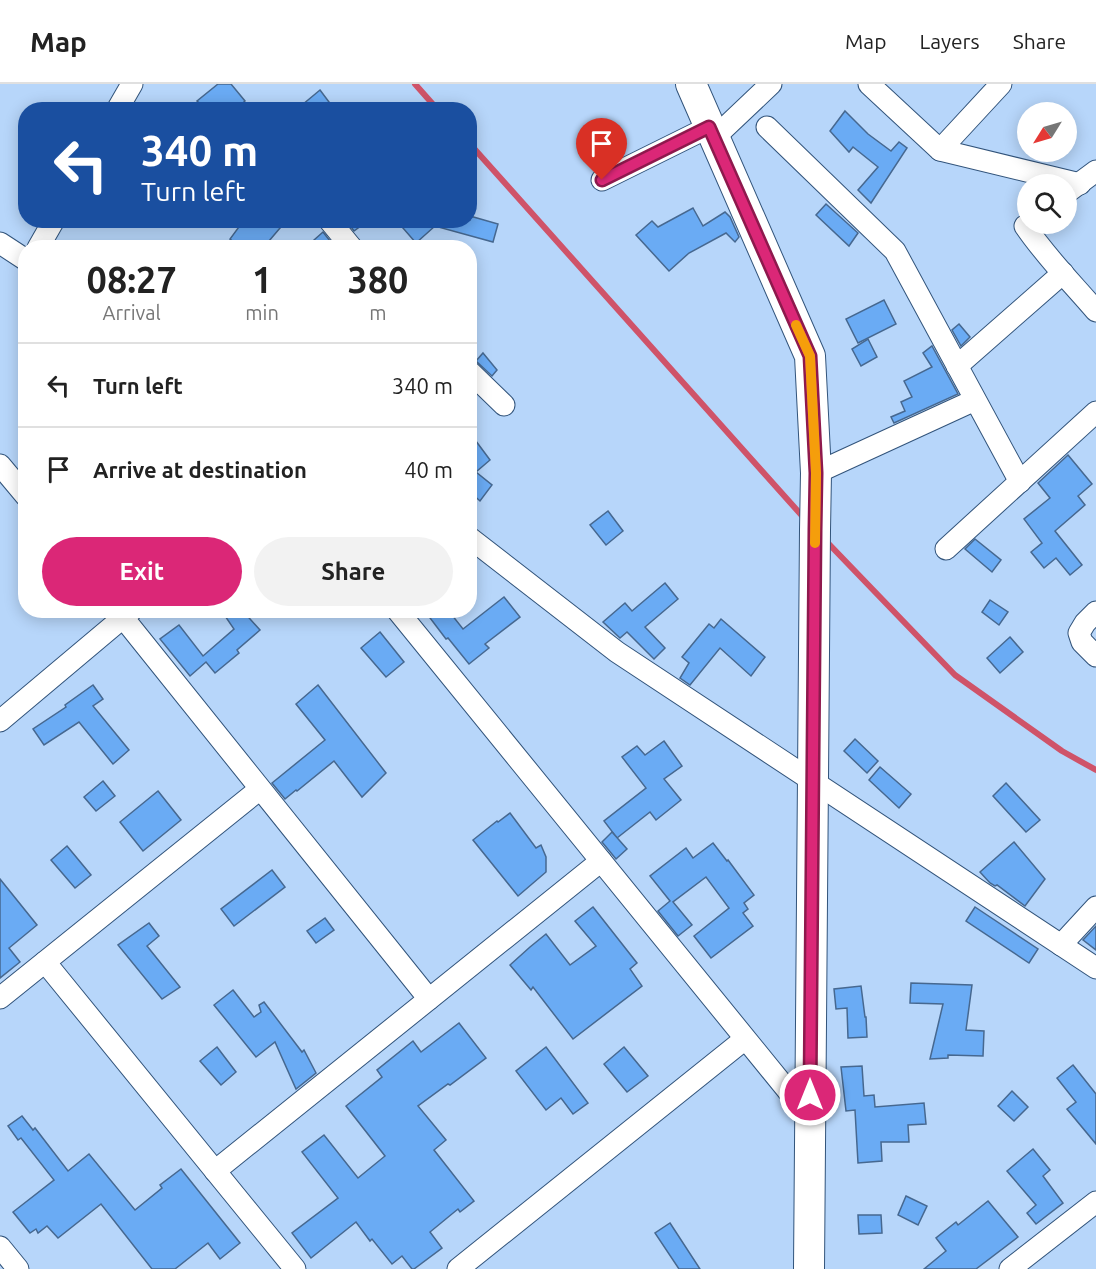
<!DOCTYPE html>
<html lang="en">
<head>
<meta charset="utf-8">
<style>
  :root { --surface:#fff; --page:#f2f2f2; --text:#222; --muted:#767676; --line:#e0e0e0; --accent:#db2777 }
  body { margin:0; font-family:Ubuntu,sans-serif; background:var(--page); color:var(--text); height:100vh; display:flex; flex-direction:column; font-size:22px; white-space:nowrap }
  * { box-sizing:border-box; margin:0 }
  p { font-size:20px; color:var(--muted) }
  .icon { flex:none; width:33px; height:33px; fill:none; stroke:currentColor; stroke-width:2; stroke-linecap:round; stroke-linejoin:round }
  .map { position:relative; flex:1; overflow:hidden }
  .sheet { position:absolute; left:18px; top:156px; width:459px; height:378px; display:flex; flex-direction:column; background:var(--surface); border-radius:24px; box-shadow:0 3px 15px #0003 }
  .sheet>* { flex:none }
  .guide { position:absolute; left:18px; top:18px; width:459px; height:126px; border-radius:24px; box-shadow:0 3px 15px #0003; background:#1a4fa0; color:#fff; overflow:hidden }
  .needle { width:39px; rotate:233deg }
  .fabs { position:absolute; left:1017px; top:18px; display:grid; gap:12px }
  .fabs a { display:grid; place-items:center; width:60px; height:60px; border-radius:50%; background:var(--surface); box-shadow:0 3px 15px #0003; font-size:30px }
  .pin { position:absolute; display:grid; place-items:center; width:51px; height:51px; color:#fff; margin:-62px -26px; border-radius:50% 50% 50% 0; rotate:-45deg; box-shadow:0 0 6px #0007 }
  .pin .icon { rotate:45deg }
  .me { position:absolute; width:66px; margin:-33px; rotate:0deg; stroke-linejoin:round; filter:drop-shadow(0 0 4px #0008) }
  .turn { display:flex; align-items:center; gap:21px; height:126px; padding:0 24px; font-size:27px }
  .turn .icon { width:78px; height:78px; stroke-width:2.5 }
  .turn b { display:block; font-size:42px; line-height:51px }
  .eta { display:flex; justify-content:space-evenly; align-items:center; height:102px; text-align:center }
  .eta b { font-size:36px; font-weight:700; line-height:42px }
  .button { display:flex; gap:12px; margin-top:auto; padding:12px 24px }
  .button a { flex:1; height:69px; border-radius:36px; background:var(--accent); color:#fff; font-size:24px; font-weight:700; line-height:69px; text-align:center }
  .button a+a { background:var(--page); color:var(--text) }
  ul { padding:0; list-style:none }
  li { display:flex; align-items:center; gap:18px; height:84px; padding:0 24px; border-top:2px solid var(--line) }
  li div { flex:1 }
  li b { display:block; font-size:22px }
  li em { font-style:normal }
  header { display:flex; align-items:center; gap:36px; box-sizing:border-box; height:84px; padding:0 30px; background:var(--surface); border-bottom:2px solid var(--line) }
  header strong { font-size:28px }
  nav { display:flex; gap:33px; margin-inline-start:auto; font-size:21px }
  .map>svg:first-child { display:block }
</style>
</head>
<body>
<header>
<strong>Map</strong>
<nav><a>Map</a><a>Layers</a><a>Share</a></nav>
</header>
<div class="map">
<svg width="1096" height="1185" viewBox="0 0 1096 1185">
  <rect width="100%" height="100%" fill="#b7d6fa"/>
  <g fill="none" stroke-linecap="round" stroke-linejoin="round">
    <g stroke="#cf5369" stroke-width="6">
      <path d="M415,0L438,26"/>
      <path d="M470,60L804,434"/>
      <path d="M826,457L955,591L1062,667L1096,686"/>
    </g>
  </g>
  <g fill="#6aabf4" stroke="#466890" stroke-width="1.5">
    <path d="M218,0H231L245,17L235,26H208L197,17Z"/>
    <path d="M320,6L335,26H296Z"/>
    <path d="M845,27L868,50L891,67L899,58L907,64L871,119L858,106L878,83L853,63L849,68L830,47Z"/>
    <path d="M826,120L858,149L849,162L816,131Z"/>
    <path d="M693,124L703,142L725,128L730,133L739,153L735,158L726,149L689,169L669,187L636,151L652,137L658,143Z"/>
    <path d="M470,132L498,140L493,158L435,142L416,159L396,136H470Z"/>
    <path d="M244,136H271L280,144L263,164H241L230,155Z"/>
    <path d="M346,136H369L354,147Z"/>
    <path d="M323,148L334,162L331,164H305Z"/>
    <path d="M884,216L896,240L858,259L846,235Z"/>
    <path d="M959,240L970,253L961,262L952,246Z"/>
    <path d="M868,255L877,273L861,282L852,265Z"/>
    <path d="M932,262L958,310L894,339L891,333L905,327L901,318L912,313L904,297L932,283L923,269Z"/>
    <path d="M483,269L497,286L492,292L476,277Z"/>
    <path d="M470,349L490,376L476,388L492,401L480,417L470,408Z"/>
    <path d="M1068,371L1092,400L1078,412L1085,421L1055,447L1082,481L1070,491L1056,474L1044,484L1031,468L1042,459L1024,435L1050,414L1038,399Z"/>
    <path d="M608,427L623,447L606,461L590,441Z"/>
    <path d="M975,455L1001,476L992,488L965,465Z"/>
    <path d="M665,499L678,515L645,543L665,564L654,575L627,548L620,554L603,538L625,519L632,527Z"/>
    <path d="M504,513L520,533L485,560L489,564L469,580L448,554L446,555L424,526H448L463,545Z"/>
    <path d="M990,516L1008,528L999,541L982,528Z"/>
    <path d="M221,526H242L260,546L237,566L239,569L215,589L206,578L190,592L160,555L179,541L203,572L234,545Z"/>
    <path d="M721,535L765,573L751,592L720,564L690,601L680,594L689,579L682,573L709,540L714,544Z"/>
    <path d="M380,548L404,578L386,593L361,564Z"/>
    <path d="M1010,553L1023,568L1000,589L987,574Z"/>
    <path d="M93,601L103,615L93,622L129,666L113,680L79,638L44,661L33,645L66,623L65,621Z"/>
    <path d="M318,601L386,689L362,713L334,677L297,707L296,706L285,715L272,699L325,656L296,620Z"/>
    <path d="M855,655L878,677L867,689L844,667Z"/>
    <path d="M664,657L682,682L664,695L681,716L656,736L650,728L617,754L604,737L646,704L622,673L637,662L645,671Z"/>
    <path d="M880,683L911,710L899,724L869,696Z"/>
    <path d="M103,697L115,712L96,727L84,713Z"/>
    <path d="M1006,699L1040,736L1026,748L993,712Z"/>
    <path d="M158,707L181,736L143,767L120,738Z"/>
    <path d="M510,729L536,764L541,761L546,773V788L518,812L473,756L497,737L498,738Z"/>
    <path d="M612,748L627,765L616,775L602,758Z"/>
    <path d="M1014,758L1045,795L1025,822L997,801L995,802L990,799L980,788Z"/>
    <path d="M713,759L727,777L728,776L754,811L744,819L748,825L743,829L753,842L711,874L694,852L729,824L706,793L673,818L692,841L678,852L658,827L670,817L650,792L686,764L693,774Z"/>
    <path d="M67,762L91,791L75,804L51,776Z"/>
    <path d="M272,786L285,803L234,842L221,825Z"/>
    <path d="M0,795L37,841L9,864L20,878L0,894Z"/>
    <path d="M593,823L637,879L630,885L642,902L573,955L533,903L531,906L510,881L530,863L546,850L570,881L596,862L575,837Z"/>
    <path d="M975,823L1038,865L1029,879L966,837Z"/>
    <path d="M325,834L334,846L316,859L307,847Z"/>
    <path d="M149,839L159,852L147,862L180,903L162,915L118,861Z"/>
    <path d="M1096,842V866L1083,856Z"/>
    <path d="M911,899L972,901L966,946L984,947L983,972L948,971V974L930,975L943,920L910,919Z"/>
    <path d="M861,902L865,933H866L867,953L848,954L847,924L836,925L834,905Z"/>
    <path d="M233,906L254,933L261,928L259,921L264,918L302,968L304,966L316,989L296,1005L275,958L256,973L214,921Z"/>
    <path d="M459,939L486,974L450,1001L448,1000L418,1022L446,1056L434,1066L474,1117L460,1128L458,1125L430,1148L442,1164L414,1185H412L402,1172L392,1180L372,1155L370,1157L356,1138L311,1174L292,1149L338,1114L302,1068L324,1051L358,1094L385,1072L346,1022L382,993L377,986L413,957L421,968Z"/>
    <path d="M217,963L236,988L221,1001L200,977Z"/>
    <path d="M546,963L588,1019L573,1030L561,1014L546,1026L516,987Z"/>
    <path d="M624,963L648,992L627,1008L604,980Z"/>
    <path d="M1073,981L1096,1010V1060L1067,1025L1076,1018L1057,994Z"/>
    <path d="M862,982L864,1012L874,1011L875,1023L924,1019L926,1040L908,1041L909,1058H881L882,1077L858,1079L855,1026L846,1027L841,983Z"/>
    <path d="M1012,1007L1028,1023L1014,1037L998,1022Z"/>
    <path d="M22,1032L33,1046L35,1044L68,1087L89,1070L135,1126L162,1104L160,1101L181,1085L240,1159L220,1175L208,1159L175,1185H152L101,1120L58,1154L47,1142L38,1149L36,1145L30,1149L13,1128L54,1096L21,1054L18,1056L8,1042Z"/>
    <path d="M1033,1065L1050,1086L1043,1092L1063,1119L1036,1140L1027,1129L1036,1121L1007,1087Z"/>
    <path d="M906,1112L927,1122L918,1141L898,1131Z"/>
    <path d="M988,1117L1018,1153L976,1185H924L946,1167L936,1154L956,1138L958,1141Z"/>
    <path d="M858,1131H881L882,1149L859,1150Z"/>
    <path d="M670,1139L700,1185H679L655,1149Z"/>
  </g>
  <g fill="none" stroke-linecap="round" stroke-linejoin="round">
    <g stroke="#32547b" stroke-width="23">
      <g id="street">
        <path d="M869,0L940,66L1080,100"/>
        <path d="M117,26L132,0"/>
        <path d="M767,43L895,167L1020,398"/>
        <path d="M714,54L771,0"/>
        <path d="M940,66L1001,0"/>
        <path d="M602,96L709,43"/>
        <path d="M1069,107L1096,87"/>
        <path d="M329,136L352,164"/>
        <path d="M1029,140L1025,142C1046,173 1072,199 1096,227"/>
        <path d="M0,159L26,176"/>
        <path d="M38,164L54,136"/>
        <path d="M957,282L1063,189"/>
        <path d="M470,288L504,321"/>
        <path d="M0,381L26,412"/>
        <path d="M816,389L975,316"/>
        <path d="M470,454L617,568L1096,884"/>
        <path d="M946,465L1096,328"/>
        <path d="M117,526L429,915"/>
        <path d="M397,526L810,1034"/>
        <path d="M1096,528L1085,539L1079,549L1082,558L1096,572"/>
        <path d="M0,637L132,526"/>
        <path d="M1061,861L1096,823"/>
        <path d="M45,878L295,1185"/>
        <path d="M0,914L260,705"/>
        <path d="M215,1087L601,777"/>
        <path d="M0,1163L18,1185"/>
        <path d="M458,1185L745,955"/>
        <path d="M1010,1185L1096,1118"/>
      </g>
    </g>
    <g stroke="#32547b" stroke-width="32">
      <path id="secondary" d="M691,0L810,272L816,389L815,446L809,1185"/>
    </g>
    <use href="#street" stroke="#fff" stroke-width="21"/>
    <use href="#secondary" stroke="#fff" stroke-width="30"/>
  </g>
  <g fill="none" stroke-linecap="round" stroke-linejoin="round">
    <g stroke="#8e194d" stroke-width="15">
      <path id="route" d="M602,96L709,43L810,272L816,389L815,446L810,1011"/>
    </g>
    <use href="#route" stroke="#db2777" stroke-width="10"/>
    <path stroke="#f59e0b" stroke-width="10" d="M796,241L810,272L816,389L815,459"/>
  </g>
</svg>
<div class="fabs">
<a><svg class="needle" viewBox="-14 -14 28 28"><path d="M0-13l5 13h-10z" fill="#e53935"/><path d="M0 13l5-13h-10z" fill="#767676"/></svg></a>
<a><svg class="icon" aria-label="search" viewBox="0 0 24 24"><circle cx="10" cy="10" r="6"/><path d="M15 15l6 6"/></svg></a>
</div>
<div class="pin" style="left:602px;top:96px;background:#d93025"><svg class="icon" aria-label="arrive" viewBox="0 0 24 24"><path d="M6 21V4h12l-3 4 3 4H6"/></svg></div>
<svg class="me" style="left:810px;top:1011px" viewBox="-20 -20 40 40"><circle r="17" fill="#db2777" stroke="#fff" stroke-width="3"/><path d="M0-11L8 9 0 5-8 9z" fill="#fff"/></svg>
<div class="guide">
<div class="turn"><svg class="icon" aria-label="left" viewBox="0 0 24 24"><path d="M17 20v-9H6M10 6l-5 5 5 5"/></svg><div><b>340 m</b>Turn left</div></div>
</div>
<section class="sheet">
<div class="eta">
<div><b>08:27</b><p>Arrival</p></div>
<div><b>1</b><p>min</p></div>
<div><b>380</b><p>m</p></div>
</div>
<ul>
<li><svg class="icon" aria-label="left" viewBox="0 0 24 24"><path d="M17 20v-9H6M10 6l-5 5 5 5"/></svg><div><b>Turn left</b></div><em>340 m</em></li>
<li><svg class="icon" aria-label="arrive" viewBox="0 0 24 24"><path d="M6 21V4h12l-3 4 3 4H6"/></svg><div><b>Arrive at destination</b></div><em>40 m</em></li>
</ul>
<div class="button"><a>Exit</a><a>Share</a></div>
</section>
</div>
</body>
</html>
